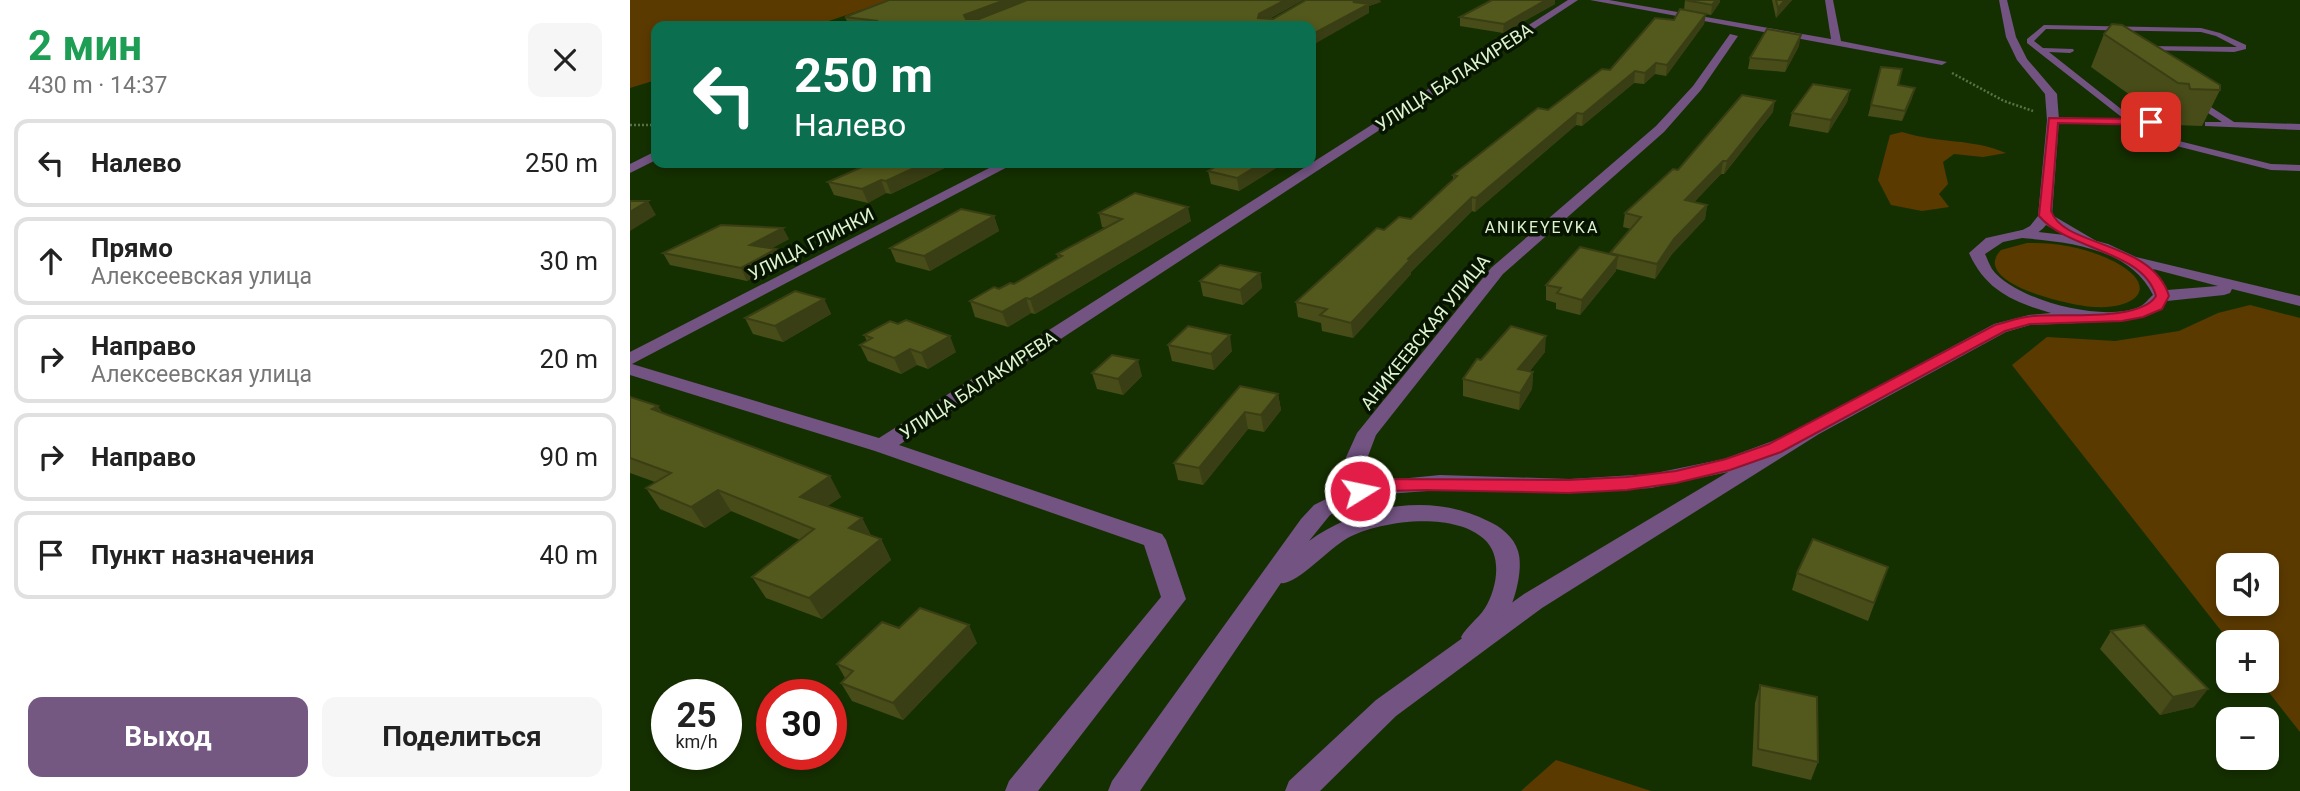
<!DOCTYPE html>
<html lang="ru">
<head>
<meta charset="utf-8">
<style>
  :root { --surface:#fff; --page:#f6f6f6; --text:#222; --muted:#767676; --line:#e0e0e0; --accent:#745882 }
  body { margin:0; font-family:Roboto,sans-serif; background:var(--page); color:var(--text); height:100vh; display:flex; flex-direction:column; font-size:26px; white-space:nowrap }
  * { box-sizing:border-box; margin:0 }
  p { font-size:23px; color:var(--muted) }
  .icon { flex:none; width:38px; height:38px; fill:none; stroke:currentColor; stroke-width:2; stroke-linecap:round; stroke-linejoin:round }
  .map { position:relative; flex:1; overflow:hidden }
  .details { display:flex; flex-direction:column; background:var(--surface); width:630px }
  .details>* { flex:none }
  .top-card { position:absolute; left:21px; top:21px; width:665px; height:147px; border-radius:14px; box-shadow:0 4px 10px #0003; background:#0b6e4f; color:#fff; overflow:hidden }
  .tools { position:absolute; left:1586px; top:553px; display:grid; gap:14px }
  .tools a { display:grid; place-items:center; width:63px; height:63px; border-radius:14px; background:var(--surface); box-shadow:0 4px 10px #0003; font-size:35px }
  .speed { position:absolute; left:21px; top:679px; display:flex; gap:14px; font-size:35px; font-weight:700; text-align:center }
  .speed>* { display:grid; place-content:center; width:91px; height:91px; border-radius:50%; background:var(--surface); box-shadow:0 4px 10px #0003; line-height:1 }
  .speed small { font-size:18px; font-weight:400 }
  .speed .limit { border:10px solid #d22; background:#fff; color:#111 }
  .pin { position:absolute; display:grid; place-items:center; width:60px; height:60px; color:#fff; margin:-30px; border-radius:14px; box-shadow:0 4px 10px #0006 }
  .me { position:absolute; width:77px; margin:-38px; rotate:80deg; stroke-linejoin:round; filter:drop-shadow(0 0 5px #0008) }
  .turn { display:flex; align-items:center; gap:24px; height:147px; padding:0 28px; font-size:32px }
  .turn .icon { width:91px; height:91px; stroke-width:2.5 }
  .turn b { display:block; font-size:49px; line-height:60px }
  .round { display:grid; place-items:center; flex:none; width:74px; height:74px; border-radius:14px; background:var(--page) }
  .summary { display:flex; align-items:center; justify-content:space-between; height:119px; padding:0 28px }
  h1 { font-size:42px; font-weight:700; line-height:52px; color:#1e9e55 }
  .action { display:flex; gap:14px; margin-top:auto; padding:14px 28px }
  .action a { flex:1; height:80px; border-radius:14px; background:var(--accent); color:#fff; font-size:28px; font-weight:700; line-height:80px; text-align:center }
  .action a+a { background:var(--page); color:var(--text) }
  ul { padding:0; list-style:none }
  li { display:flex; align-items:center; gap:21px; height:88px; margin:0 14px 10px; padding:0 14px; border:4px solid var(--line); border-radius:14px }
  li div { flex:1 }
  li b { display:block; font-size:26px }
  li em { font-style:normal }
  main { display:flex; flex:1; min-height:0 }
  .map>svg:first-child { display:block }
</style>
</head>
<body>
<main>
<section class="details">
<div class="summary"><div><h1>2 мин</h1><p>430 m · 14:37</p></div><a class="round"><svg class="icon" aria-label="close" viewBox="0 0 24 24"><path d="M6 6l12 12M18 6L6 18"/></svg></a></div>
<ul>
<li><svg class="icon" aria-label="left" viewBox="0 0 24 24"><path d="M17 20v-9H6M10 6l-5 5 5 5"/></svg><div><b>Налево</b></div><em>250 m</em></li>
<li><svg class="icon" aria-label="ahead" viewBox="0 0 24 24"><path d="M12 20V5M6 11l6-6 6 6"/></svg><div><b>Прямо</b><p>Алексеевская улица</p></div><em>30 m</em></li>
<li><svg class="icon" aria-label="right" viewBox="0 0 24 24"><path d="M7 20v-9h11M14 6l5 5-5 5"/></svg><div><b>Направо</b><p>Алексеевская улица</p></div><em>20 m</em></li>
<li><svg class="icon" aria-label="right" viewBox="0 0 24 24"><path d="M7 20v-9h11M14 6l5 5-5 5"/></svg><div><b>Направо</b></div><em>90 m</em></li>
<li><svg class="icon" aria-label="arrive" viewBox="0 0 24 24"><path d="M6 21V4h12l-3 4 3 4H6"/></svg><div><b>Пункт назначения</b></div><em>40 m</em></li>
</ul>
<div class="action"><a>Выход</a><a>Поделиться</a></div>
</section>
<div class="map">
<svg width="1670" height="791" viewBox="0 0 1670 791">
  <rect width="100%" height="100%" fill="#153000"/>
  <g fill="#5b3a00" fill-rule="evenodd">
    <path d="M0,0H261L184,26H26V80L0,88Z"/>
    <path d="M1272,132C1310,144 1341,138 1376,153L1353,157L1324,154L1313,162L1318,184L1309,194L1319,207L1292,211L1261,205L1248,180L1260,135Z"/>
    <path d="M1397,243C1427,242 1458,248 1485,262C1531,287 1506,309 1466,307C1447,307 1338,284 1371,250Z"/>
    <path d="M1620,305L1670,318V732L1630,681H1636V642H1600L1382,365L1417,337L1485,341L1549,331L1588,313ZM1636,565V604H1598V565Z"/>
    <path d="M926,760L1021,791H891Z"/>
  </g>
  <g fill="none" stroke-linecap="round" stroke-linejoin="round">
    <g stroke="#597247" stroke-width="2.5" stroke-dasharray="2 2" stroke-linecap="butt">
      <path d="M1322,73L1374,101L1403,111"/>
      <path d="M0,125H26"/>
    </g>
    <g fill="#725382" fill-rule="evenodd">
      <path d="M1414,25L1571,28L1590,33L1616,45V49L1604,52L1514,50L1510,48L1514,46L1607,47L1586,36L1571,32L1416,29L1404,41L1413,48L1443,49L1444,51L1440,53L1419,52L1505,120L1541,121V125L1538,126L1512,125L1525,135L1641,164L1670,165V171L1641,170L1519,139L1501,125L1420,122V118L1423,117L1494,119L1397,43V39Z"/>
      <path d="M1561,98H1567L1604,122L1670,124V130L1575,126V122H1592L1561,102Z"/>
    </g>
    <g fill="#725382" fill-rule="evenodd">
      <path d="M938,0H948L269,445L532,534L536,540L556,599L408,791H375L379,781L531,597L514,545L245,451L0,375V352L369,163H385L2,364L249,438Z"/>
      <path d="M960,0H979L1201,39L1195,0H1203L1211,41L1317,62L1312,65Z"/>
      <path d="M1369,0H1377L1386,37L1397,59L1427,94L1429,120L1422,215L1468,242L1471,245L1468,248H1458L1416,225C1410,233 1402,236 1392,238L1385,234L1400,226L1408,216L1417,120L1415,94L1387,60L1376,37Z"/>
      <path d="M1100,34L1108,36L1071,90L1034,132L873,274L746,435L735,464L739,482L810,475L940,479L1021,474L1094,459L1151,438L1158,440L1161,445L1158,450L1108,470L1021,488L940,493L810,490L744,495L722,502L700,515L679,541C728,505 802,492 858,521C870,526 884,537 888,551C897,578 871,656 835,644L831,637C837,626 848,619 855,608C867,588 873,556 854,539C824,511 749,520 716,539C700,548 665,586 651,583L510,791H478L482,781L671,519L684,505L718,488L713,464L727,433L861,268L1026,126L1063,86Z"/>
      <path d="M26,151V160L0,173V164Z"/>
    </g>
    <path fill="#725382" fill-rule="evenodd" d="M1392,230L1452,237L1478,244L1506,257L1670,296V306L1602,289L1600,293L1594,295L1537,301L1523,313L1493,321L1400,325L1376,332L1189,434L912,608L766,716L690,791H655L659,781L746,700L894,594L1175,426L1364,324L1399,315L1421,313C1384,302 1356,291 1339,253L1356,238ZM1392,238C1439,242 1500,248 1523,295C1519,298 1515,304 1511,306C1476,324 1384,300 1362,269C1359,264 1357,258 1355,254L1373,242ZM1523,269L1588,286L1537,290Z"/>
  </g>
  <g fill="#474c18">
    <path d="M259,0H673L639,19H643L751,2L739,6V13L681,26H219L215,17Z"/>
    <path d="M862,0H925V4L873,33L830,26V17Z"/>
    <path d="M1055,0L1090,2L1081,15L1076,14L1074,24L1036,76L1025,74L1014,84L1004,83L952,126L946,125L845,212L842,211L781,272V274L723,338L692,331L691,323L668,317L666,302L754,230L781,219L823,180V175L918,110L980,70L1044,20L1054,10Z"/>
    <path d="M1142,0H1162L1146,18Z"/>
    <path d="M1474,34L1590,90L1572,126L1544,125L1543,119L1532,118L1461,67Z"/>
    <path d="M1169,46L1155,72L1118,69L1120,58Z"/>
    <path d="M1251,67L1282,98L1272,121L1238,116Z"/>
    <path d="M1220,90L1217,102L1198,133L1159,126L1162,113Z"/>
    <path d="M1143,112L1094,174H1091L1064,202L1077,205L1075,219L1042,254L1025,279L986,269V271L950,315L926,309V303L916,300V285L980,254L1001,229L993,227L995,213L1048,170Z"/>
    <path d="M325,163L261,194L256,193L238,203L204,195L198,182Z"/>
    <path d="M592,163H654L609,191L581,184L578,171Z"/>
    <path d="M469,213L561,221L405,314L401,313L378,327L345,317L340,301L384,284L428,258L427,254L476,228L472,227Z"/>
    <path d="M364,216L369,231L300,271L266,262L260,248Z"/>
    <path d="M159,239L142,248L146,249L152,261L117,281L40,265L33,253Z"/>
    <path d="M630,273L632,288L613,305L573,296L570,281Z"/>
    <path d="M194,299L201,314L153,342L123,334L115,318Z"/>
    <path d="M234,335L326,352L298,369L287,365L271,374L238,361L230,345L237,341Z"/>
    <path d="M538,345L602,351L584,370L542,361Z"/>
    <path d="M915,352L899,372H903L902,389L889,410L833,396V379L851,360Z"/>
    <path d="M462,373L512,376L493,395L467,389Z"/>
    <path d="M610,386L648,394L651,410L634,432L618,429L573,485L548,480L544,463Z"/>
    <path d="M0,397L211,497L197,506L232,518L241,536L251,539L261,560L192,619L136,598L122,577L170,540L101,511L75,528L30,509L16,488L25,482L0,473Z"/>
    <path d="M1258,567L1238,621L1162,590L1167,573Z"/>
    <path d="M269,628L347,643L273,720L222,701L211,683L215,678L207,664Z"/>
    <path d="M1481,631L1564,707L1530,715L1470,649Z"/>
    <path d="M1130,685L1188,762L1181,780L1122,766L1125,703Z"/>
  </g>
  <g fill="#3a3e14">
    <path d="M375,0H402L337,25L334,15Z"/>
    <path d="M655,0H673L630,24L628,18L629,14Z"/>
    <path d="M729,0H750L751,2L739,6V13L681,46V35L723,2Z"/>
    <path d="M916,0H925V4L873,33L874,24Z"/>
    <path d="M1086,0H1090V2L1081,15L1082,5Z"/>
    <path d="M1155,0H1162L1146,18L1148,8Z"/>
    <path d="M1076,14L1074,24L1036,76L1037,65Z"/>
    <path d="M1171,35L1169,46L1155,72L1158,61Z"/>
    <path d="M1026,63L1025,74L1014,84L1015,73Z"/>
    <path d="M1005,71L1004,83L952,126L953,114Z"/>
    <path d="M1285,88L1282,98L1272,121L1275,111Z"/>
    <path d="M1220,90L1217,102L1198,133L1201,120Z"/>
    <path d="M1145,101L1143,112L1094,174L1097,161Z"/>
    <path d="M947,113L946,125L845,212L846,198Z"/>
    <path d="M683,131L684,143L681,145V132Z"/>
    <path d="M1093,161L1091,174L1053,214L1055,200Z"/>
    <path d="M295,163H325L261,194L256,181Z"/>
    <path d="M632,163H654L609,191L607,178Z"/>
    <path d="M251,180L256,193L238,203L232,189Z"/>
    <path d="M842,197V211L781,272V274L723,338L721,323L778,259Z"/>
    <path d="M18,201L26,215L0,231V212Z"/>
    <path d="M1077,205L1075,219L1042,254L1025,279L1027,264L1044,239Z"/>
    <path d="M558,207L561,221L405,314L400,299Z"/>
    <path d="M364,216L369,231L300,271L294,256Z"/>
    <path d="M153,228L159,239L126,257L120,245Z"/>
    <path d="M146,249L152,261L117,281L111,268Z"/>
    <path d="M988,256L986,271L950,315L952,300Z"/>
    <path d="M630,273L632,288L613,305L610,290Z"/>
    <path d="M396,298L401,313L378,327L372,312Z"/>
    <path d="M194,299L201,314L153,342L145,326Z"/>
    <path d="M600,335L602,351L584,370L581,354Z"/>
    <path d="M320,336L326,352L298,369L291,353Z"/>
    <path d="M916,336L915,352L888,385V369Z"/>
    <path d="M280,349L287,365L271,374L264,358Z"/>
    <path d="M508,360L512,376L493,395L488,379Z"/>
    <path d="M903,372L902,389L889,410L890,393Z"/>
    <path d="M648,394L651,410L634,432L631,415Z"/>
    <path d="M28,406L41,426L22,409Z"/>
    <path d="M615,412L618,429L573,485L569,468Z"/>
    <path d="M200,476L211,497L182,517L170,497Z"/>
    <path d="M88,490L101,511L75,528L61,507Z"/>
    <path d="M232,518L243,539L219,528Z"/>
    <path d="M251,539L261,560L192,619L179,598Z"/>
    <path d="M339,625L347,643L273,720L263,703Z"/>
    <path d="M1578,689L1564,707L1530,715L1543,697Z"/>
  </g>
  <g fill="#53581c" stroke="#3a3e14" stroke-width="2">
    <path d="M259,0H375L334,15L336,19H349L397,0H655L629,14L628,18L643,19L676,0H729L723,2L739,4L681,35V26H232L248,21L215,17Z"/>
    <path d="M862,0H916L874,24L830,17Z"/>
    <path d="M1055,0H1086L1082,5Z"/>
    <path d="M1146,0H1155L1148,8Z"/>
    <path d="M1050,9L1076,14L1037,65L1026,63L1015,73L1005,71L953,114L947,113L846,198L842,197L778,259L780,260L721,323L690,315L697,309L666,302L747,228L754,230L769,217L781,219L827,176L823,175L908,108L918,110L972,69L980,70L1025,18L1044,20Z"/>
    <path d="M1482,24L1492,25L1590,85V90L1560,89L1559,84L1548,83L1474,34Z"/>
    <path d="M1137,29L1171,35L1158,61L1120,58Z"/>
    <path d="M1251,67L1272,69L1268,85L1285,88L1275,111L1241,105Z"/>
    <path d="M1183,84L1220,90L1201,120L1162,113Z"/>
    <path d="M1112,95L1145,101L1097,161H1093L1055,200L1077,205L1044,239L1027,264L980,253L1011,217L995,213L1043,169L1048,170Z"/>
    <path d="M241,163H295L256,181L251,180L232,189L198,182Z"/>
    <path d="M592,163H632L607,178L578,171Z"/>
    <path d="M505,193L558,207L400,299L396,298L372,312L340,301L364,287L369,289L380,283L384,284L432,256L427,254L492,219L469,213Z"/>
    <path d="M0,201H18L0,212Z"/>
    <path d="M331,209L364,216L294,256L260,248Z"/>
    <path d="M91,225L153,228L120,245L146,249L111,268L33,253Z"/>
    <path d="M950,247L988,256L952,300L927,293L931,288L916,285Z"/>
    <path d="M590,265L630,273L610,290L570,281Z"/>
    <path d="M165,291L194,299L145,326L115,318Z"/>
    <path d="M276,320L320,336L291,353L280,349L264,358L230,345L242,338L234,335L260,321L268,324Z"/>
    <path d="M558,326L600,335L581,354L538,345Z"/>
    <path d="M881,326L916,336L888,369L903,372L890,393L833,379L847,359L851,360Z"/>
    <path d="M482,355L508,360L488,379L462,373Z"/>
    <path d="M610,386L648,394L631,415L615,412L569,468L544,463Z"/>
    <path d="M0,397L28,406L22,409L200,476L170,497L232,518L219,528L251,539L179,598L122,577L184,529L88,490L61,507L16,488L41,473L0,458Z"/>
    <path d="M1183,539L1258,567L1244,603L1167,573Z"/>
    <path d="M290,608L339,625L263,703L211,683L223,671L207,664L252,622L269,628Z"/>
    <path d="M1514,625L1578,689L1543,697L1481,631Z"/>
    <path d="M1130,685L1187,697L1188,762L1128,749Z"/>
  </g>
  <path fill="#e11d48" stroke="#92132f" stroke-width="2" d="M1419,118L1521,119L1526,122L1521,125L1428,123L1421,211C1434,248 1522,240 1539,296L1532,309L1513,317L1492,321L1400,324L1375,331L1151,452L1100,470L1046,483L997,490L938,493L796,490L755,491L730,497L724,495L721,491L724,486L755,479L938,480L997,477L1046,471L1096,459L1139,444L1365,325C1377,322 1390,317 1403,316C1432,313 1510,322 1526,296C1513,250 1439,251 1409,216Z"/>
  <g text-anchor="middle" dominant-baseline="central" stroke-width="7" stroke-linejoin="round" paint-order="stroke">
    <g font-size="16" letter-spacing="2" fill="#def4d1" stroke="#071500">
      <text x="912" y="227">ANIKEYEVKA</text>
    </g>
    <g font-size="18" fill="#def4d1" stroke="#071500">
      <text transform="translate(824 77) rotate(-33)">УЛИЦА БАЛАКИРЕВА</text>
      <text transform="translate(181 244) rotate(-27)">УЛИЦА ГЛИНКИ</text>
      <text transform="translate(795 332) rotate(-51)">АНИКЕЕВСКАЯ УЛИЦА</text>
      <text transform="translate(348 385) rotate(-33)">УЛИЦА БАЛАКИРЕВА</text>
    </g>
  </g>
</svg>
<div class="tools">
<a><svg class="icon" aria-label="sound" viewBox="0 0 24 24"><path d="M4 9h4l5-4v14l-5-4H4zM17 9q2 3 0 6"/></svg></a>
<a>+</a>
<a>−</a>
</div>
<div class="speed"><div>25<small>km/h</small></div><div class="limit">30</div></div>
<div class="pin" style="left:1521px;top:122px;background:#d93025"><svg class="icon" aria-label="arrive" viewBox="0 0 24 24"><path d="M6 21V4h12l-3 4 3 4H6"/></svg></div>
<svg class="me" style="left:730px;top:491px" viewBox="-20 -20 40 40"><circle r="17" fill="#e11d48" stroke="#fff" stroke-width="3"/><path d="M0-11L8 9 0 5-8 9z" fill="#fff"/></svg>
<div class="top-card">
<div class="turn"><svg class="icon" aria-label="left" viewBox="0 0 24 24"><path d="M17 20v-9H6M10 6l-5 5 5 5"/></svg><div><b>250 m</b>Налево</div></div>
</div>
</div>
</main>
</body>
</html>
